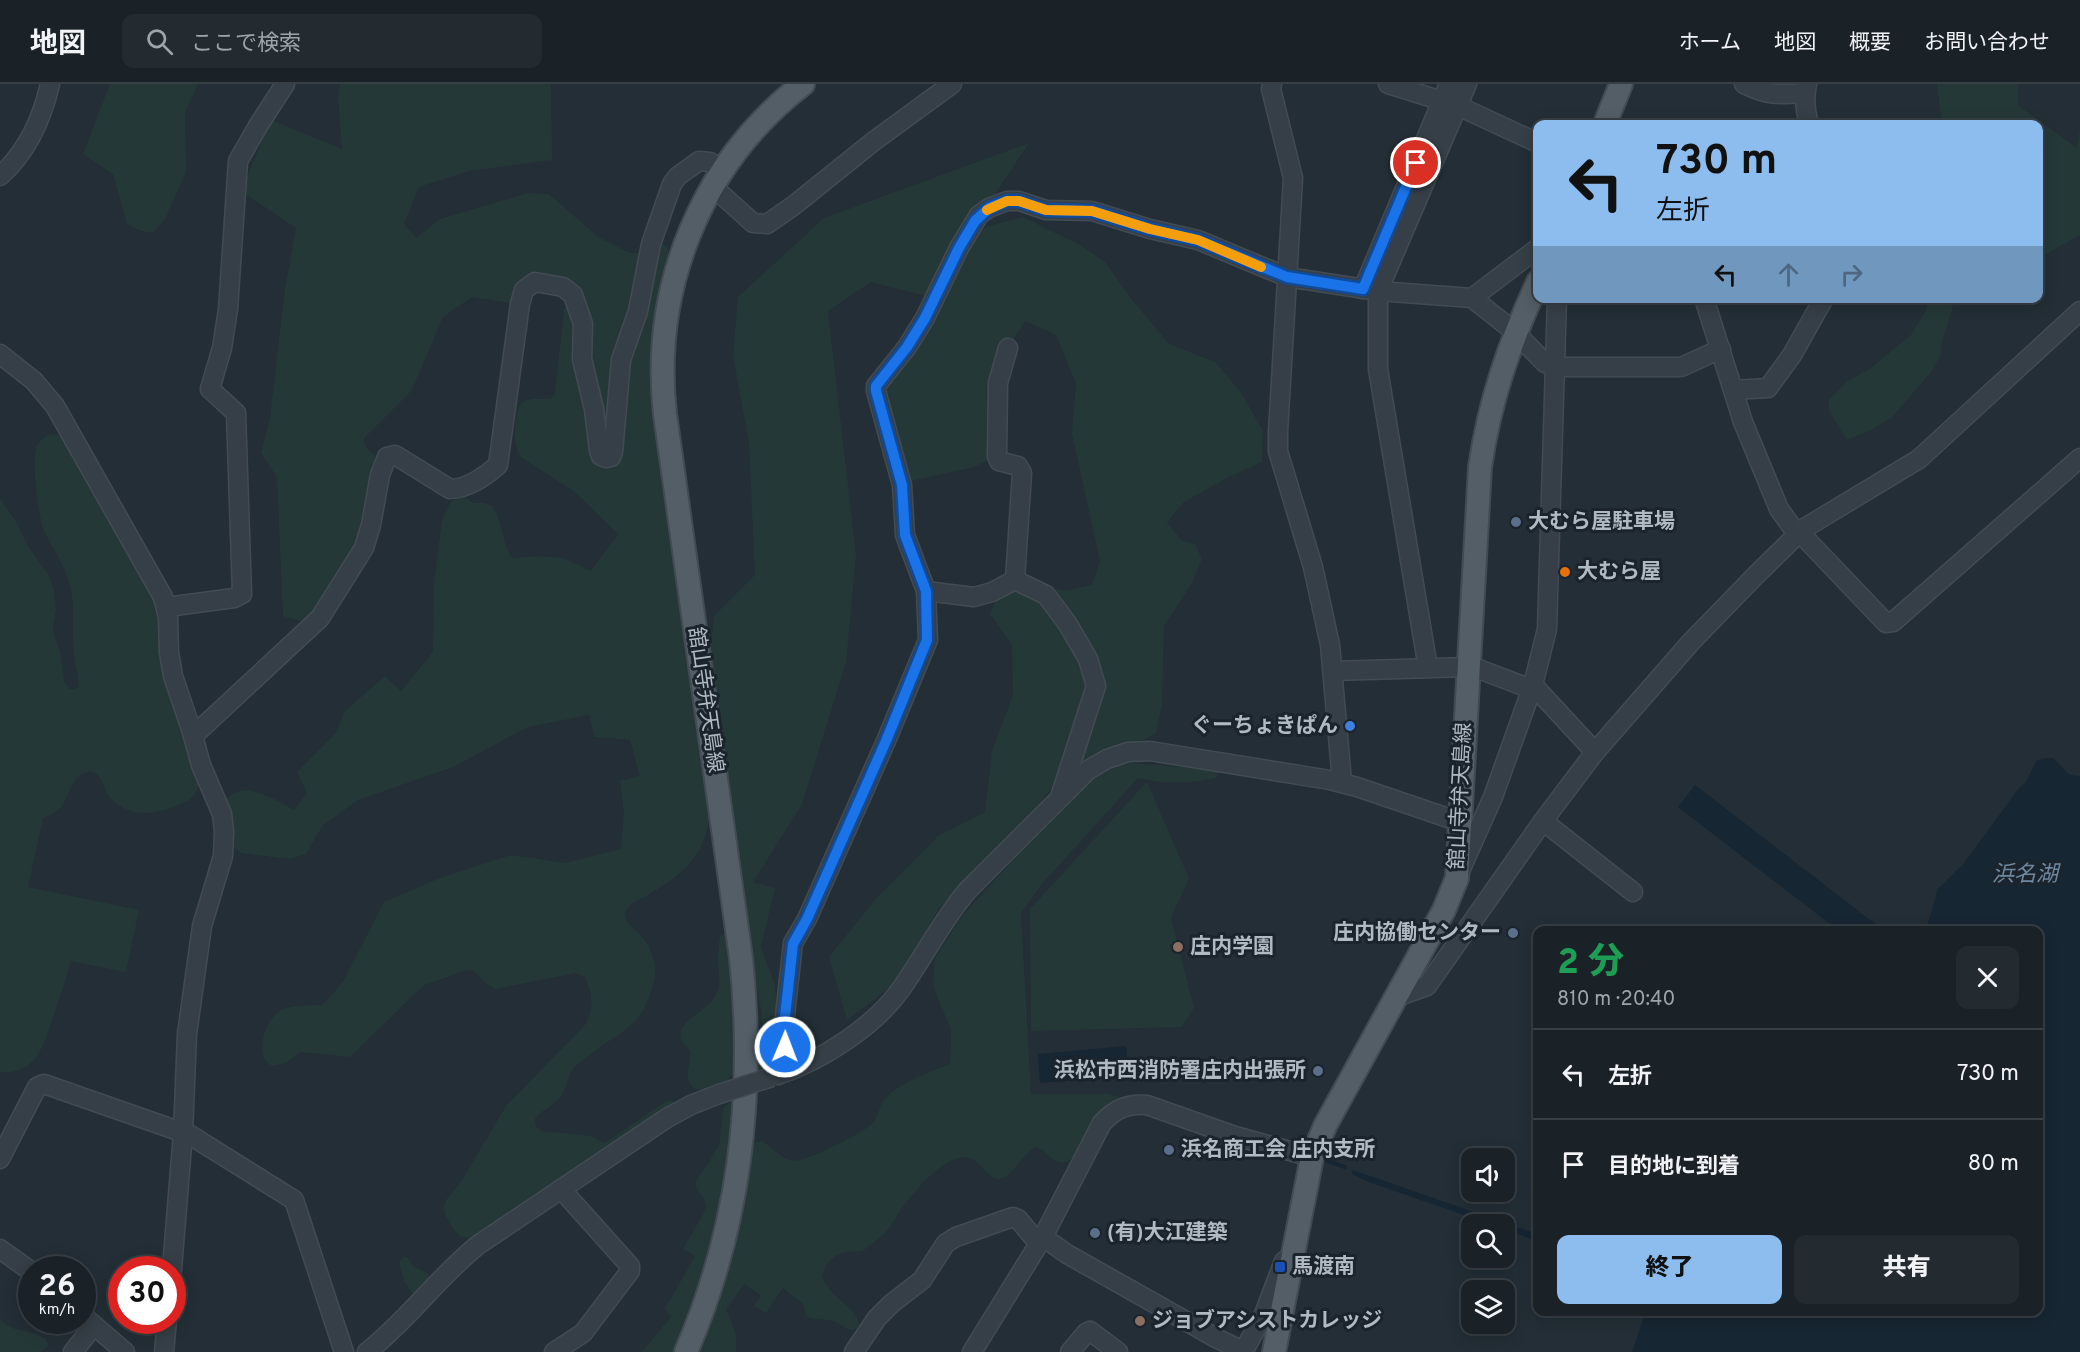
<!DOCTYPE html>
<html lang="ja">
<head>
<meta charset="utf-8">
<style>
  :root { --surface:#1a2228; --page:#232a30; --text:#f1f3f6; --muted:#9fa4a8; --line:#383f45; --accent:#8cbdee }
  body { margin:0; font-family:Overpass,"Noto Sans JP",sans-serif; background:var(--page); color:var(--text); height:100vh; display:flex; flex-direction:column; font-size:22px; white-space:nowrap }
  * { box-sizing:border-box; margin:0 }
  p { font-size:20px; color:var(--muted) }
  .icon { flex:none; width:33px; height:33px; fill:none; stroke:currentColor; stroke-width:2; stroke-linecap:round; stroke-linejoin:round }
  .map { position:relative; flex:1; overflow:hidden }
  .panel { position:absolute; left:1533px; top:842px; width:510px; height:390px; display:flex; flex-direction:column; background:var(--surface); border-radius:12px; box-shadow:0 3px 15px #0003,0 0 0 2px var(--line) }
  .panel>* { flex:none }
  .banner { position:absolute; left:1533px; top:36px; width:510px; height:183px; border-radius:12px; box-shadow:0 3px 15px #0003,0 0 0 2px var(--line); background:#8cbdee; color:#111; overflow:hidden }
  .fabs { position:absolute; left:1461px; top:1064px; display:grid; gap:12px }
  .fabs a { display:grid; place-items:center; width:54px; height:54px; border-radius:12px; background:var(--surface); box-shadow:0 3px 15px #0003,0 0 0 2px var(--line); font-size:30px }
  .speed { position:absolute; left:18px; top:1172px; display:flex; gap:12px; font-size:30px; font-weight:700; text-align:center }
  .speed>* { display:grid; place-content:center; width:78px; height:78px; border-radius:50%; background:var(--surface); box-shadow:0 3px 15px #0003,0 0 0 2px var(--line); line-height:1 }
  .speed small { font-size:15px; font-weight:400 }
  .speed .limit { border:9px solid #d22; background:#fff; color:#111 }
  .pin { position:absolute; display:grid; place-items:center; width:51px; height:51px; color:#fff; margin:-26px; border:3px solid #fff; border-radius:50%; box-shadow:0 2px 6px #0007 }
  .me { position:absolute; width:66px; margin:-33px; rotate:1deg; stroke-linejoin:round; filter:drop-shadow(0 0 4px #0008) }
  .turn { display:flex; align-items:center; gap:21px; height:126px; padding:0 24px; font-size:27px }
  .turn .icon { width:78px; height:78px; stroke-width:2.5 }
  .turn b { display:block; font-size:42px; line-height:51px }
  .lanes { display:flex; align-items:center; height:57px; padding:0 24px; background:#0003; justify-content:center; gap:30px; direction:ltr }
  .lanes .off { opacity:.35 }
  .round { display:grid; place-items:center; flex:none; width:63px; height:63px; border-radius:12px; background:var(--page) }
  .overview { display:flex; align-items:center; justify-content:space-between; height:102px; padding:0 24px }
  h1 { font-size:36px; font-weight:800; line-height:45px; color:#1e9e55 }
  .primary-button { display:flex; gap:12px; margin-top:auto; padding:12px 24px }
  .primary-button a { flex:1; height:69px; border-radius:12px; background:var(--accent); color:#111; font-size:24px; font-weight:800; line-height:69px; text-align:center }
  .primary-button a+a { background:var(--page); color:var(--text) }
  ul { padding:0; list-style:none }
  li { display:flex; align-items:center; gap:18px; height:90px; padding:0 24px; border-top:2px solid var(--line) }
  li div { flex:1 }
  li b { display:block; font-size:22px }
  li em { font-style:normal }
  header { display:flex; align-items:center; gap:36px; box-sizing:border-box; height:84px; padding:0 30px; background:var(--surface); border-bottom:2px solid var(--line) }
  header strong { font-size:28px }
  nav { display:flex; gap:33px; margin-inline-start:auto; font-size:21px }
  .search { width:420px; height:54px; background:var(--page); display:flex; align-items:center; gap:15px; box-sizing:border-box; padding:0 21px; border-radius:12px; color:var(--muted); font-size:22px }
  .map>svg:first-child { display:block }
</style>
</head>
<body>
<header>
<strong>地図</strong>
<div class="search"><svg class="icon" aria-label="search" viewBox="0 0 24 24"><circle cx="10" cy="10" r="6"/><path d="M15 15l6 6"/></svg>ここで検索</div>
<nav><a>ホーム</a><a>地図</a><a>概要</a><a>お問い合わせ</a></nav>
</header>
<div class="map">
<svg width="2080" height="1268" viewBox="0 0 2080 1268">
  <rect width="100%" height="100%" fill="#232e36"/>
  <g fill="#253838">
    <path d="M110,0H198L185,28L186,88L165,135L153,149L141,147L127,140L113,90L83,70Z"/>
    <path d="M340,0H551L552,76L469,87L419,103L404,140L416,154L440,135L528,109L549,110L598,153L630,169H643L657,160H663L667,163L669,169L658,219L652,275L710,722C709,776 675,797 631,820C628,824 624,827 625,832C626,839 635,845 640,850C651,862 658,880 654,896C643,944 624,944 590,971C585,975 577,980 573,985C566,994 567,1006 559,1015C552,1023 541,1026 535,1035L536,1043L542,1047L591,1052L605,1059L663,1019L670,1016L675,1018L676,1021L476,1152L469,1154L460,1152L454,1146L445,1130L444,1123L446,1116L461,1098L506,1022L585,941C594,925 593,909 585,893L576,889L496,905L485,899L473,886L464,887L424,901L350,973L301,968L285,979L272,982C253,973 265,935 280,927C292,920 309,922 322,921L343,898L384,818L440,794L511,771L565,779L621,765L624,729L620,697L640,692L630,656L595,653L589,631L528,643L453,683L358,716L323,741L306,770L289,775L241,769L230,761L226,716C242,694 276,716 294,726L307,709L297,688L335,650L345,627L385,592L401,607L433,568L434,499L442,436L451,418L457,413H465L473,419H485L492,422C504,438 501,459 512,474L538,472L563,474L591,487L618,450L575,408L521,373C511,358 515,336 520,320C531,312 541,317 552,314L555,310L564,226L571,211L543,195L516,220L472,213L443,233L412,306L364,354C364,366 372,368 379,376L364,452L310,540L283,532L277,393L261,369L270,334L285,205L296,144L241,107L271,36L342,65L338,13Z"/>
    <path d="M1937,0H2018V21L2077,64L2080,46V151L2039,174L2038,40H1942Z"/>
    <path d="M1029,59L927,212L871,198L828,227L856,472L846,579L802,720L753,798L775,804L761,863L775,901L781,978L759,986L755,985L762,959V931L735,784L710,572L714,532L755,491L749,360L733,271L738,213L824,134Z"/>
    <path d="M1023,133L1080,161L1105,178L1129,212L1169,260L1215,278L1240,307L1263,347L1262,378L1227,394L1184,418L1167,438L1182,457L1195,460L1202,475L1192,499L1164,542L1162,620L1156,649L1048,709L1016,748L940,823L893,901L847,936L829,873L875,816L938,752L985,728L992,667L1013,611L1012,561L990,530L1001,503L1069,506L1092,501L1100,477L1072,350L1076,299L1056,251L1025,237L1008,264L997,372L974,383L906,398L880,295L947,191L985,143Z"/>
    <path d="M1926,215H1955L1942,258L1941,271L1931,288L1892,333L1873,345L1847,356L1829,327V316L1847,297L1870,285L1912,250L1927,224Z"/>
    <path d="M51,350L59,351L67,357L159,515L199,692C199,705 197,712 185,718C160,730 130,737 109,712C103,704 102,688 90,688C72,689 70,710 62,722C57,728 50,731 43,734L28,803L139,826L126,888L71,877C66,895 60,912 54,930C45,958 37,992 0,988V414L16,438L29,464L49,492L54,506L56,526L53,541L54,551L61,571L64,597L69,605H75L79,602C79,590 75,581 74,570C71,546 76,524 70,501C65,481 53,465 44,447C38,433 31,375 37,361C41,355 45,353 51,350Z"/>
    <path d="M1118,678L1219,686L1216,694C1191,700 1163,700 1138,694L1042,800L1021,829L1031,1010H1108L1119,1013C1111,1020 1101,1026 1094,1034C1084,1044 1079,1084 1059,1078C1050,1076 1045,1065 1036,1063C1024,1068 1011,1094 999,1095C982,1095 979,1060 947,1079C930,1089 917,1105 905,1120C896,1131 892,1145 880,1153C875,1157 868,1164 862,1167C857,1168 852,1167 848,1168C834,1169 826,1179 822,1191C826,1212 858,1223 859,1241L856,1245L849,1246L835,1237L810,1234L806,1230L803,1220L783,1204L766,1229L754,1222L761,1211L744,1200L726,1226C734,1242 738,1251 736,1268H699L750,1070L754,1059L762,1057C772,1063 781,1075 793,1077C804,1079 863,1049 872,1040C878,1034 879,1022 885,1015C897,1000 932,987 950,980L951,946L933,902L935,874L963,831L1095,687Z"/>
    <path d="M1147,698L1189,794L1171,834L1194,924L1181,943L1031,947L1030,825Z"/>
    <path d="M724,850L727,852L734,903L735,987C726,1000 711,1008 695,1005C681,993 692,981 690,966C660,940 708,931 717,909C722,898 718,887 718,876C718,868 719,860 720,852Z"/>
    <path d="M729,1018L733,1019L735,1023L732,1068L710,1176L676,1268H642L671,1233L665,1225L695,1172L683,1165L706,1125C707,1113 697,1110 695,1099L719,1062L723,1025Z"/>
    <path d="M403,1173H407L414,1183L428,1189L430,1198L415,1213L404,1197L399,1179Z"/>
    <path d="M0,1234C10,1252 46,1243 48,1262L41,1268H0Z"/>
  </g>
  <g fill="#172633">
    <path d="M2045,674H2053L2070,691L2080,692V1268H1632L1646,1227H2038V846H1926L1938,805L1964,779L2019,704L2026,698L2036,677Z"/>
    <path d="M1695,701L1882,845L1885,846H1838L1678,723Z"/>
    <path d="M1126,962L1129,992L1040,999L1038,970Z"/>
    <path d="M1353,1086L1537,1150V1157L1505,1145L1504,1140H1490L1366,1097L1352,1090Z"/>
  </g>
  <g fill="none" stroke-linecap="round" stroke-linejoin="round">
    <path stroke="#172633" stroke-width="4" d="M1322,1075L1345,1083"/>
    <g stroke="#424b53" stroke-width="21">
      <g id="minor">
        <path d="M1272,0L1271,5L1293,94L1278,348V367L1313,483L1330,561L1342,698"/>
        <path d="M1388,0L1458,22L1538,59"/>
        <path d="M1744,0C1769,12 1778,11 1805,9"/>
        <path d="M1807,0C1804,14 1805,27 1809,40"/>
        <path d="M0,92C27,68 42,35 50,0"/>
        <path d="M712,102L753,139L767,140L793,122L874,57L952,0"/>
        <path d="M1363,205L1449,0"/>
        <path d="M1472,214L1538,164"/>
        <path d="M1557,214L1547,545L1533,601L1595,668"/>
        <path d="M1704,214L1743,338L1779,425L1797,450L1805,454L1886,539L1893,538L2080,374"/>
        <path d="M1008,264L998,299L997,372L999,377L1018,382L1022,389L1015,496"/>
        <path d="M0,270L34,297L55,322L163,513L168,533L169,568L173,592L192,648L201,681L222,730L224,747L223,772L202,842L187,950L183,1049L172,1185"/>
        <path d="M1733,306L1768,304L1792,271L1824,214"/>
        <path d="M926,507L974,513L992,508L1015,496L1046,511L1067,539L1088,575L1096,602L1061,710"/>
        <path d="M167,523L234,514L242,510L236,329L210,305L222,264L228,225L238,77L258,42L285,0"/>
        <path d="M1468,581L1531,605"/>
        <path d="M1428,584L1378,285V207L1467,0"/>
        <path d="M1333,587L1468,583"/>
        <path d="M193,652L320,534L364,464L371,441L380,391L387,373L395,371L450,405C467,405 486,392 498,381L520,220L524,206L535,198L563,203L573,211L583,240L582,275L594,325L599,367L601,372L606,374L611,373L613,368L621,276L638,227L651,160L672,100L678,92L699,77L710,78L722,87"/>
        <path d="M1543,737L1633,808"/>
        <path d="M1460,787L1493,713L1533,601"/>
        <path d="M1396,913L1427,902L1543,737L1595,668L1691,558L1756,491L1803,445L1919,375L2080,227"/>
        <path d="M789,987L783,950L793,859L807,835L886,657L928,556L926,507L905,451L902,401L876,307V302L907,263L925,234L959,164L979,131L989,124L1007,117H1019L1046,126L1092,127L1150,145L1198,156L1287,193L1378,207L1472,214L1515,248L1545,279L1554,283H1681L1721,265"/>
        <path d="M778,991C821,977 875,942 901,905C924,873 942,836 968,806L1088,686L1107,675L1128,668L1150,667L1330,696L1357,703L1460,738"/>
        <path d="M0,1075L37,1003L44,1000L190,1051L294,1116L344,1268"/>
        <path d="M1043,1153L1067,1170L1216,1254L1243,1267"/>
        <path d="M0,1165L32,1188"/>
        <path d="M82,1231L125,1268"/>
        <path d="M73,1268L94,1241"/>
        <path d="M164,1268L167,1236"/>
        <path d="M367,1268C409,1235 438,1193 478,1161L667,1034L691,1021L719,1010"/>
        <path d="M554,1268L583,1249L630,1187V1182L561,1105"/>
        <path d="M854,1268L877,1234L891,1220L922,1196L946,1159L956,1153L1013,1133L1018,1135L1039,1160"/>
        <path d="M972,1268L1043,1153L1102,1039C1115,1025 1128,1019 1147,1021L1235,1052L1312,1073"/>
        <path d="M1070,1268L1086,1249L1090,1247L1118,1268"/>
        <path d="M1243,1268L1264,1230L1284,1177"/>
      </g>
    </g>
    <g stroke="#424b53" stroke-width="26">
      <g id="major">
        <path d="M1605,40L1621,0"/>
        <path d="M686,1268C740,1143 755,1009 741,874L665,330C651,203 701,79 803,0"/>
        <path d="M1274,1268L1312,1073L1325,1042L1444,826L1457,794L1480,383C1490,315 1509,261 1538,198"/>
      </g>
    </g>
    <use href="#minor" stroke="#363f47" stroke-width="18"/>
    <use href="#major" stroke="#545e67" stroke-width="22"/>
    <g stroke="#424b53" stroke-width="21" stroke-linecap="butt">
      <path id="minor-bridge" d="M719,1010L772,993"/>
    </g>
    <use href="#minor-bridge" stroke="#363f47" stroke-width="18"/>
  </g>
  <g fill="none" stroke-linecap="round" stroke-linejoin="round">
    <g stroke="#114b97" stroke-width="15">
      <path id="route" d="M785,963L783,950L793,860L807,835L886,657L927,556L926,507L905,451L902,401L876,307V302L907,263L925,234L959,164L975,137L989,124L1007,117H1019L1046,126L1092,127L1150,145L1198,156L1287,193L1363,205L1416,79"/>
    </g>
    <use href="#route" stroke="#1a73e8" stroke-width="10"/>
    <path stroke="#f59e0b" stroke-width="10" d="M987,126L1007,117H1019L1046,126L1092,127L1150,145L1198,156L1261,183"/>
  </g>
  <g fill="#5c6f8a" stroke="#1b242c" stroke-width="2">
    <circle cx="1516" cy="438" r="6"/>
    <circle cx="1513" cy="849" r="6"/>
    <circle cx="1318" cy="987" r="6"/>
    <circle cx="1169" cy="1066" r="6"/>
    <circle cx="1095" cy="1149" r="6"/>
  </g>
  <circle fill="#e8710a" stroke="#1b242c" stroke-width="2" cx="1565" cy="488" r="6"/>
  <circle fill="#3f7fe0" stroke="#1b242c" stroke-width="2" cx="1350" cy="642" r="6"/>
  <g fill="#8d6e63" stroke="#1b242c" stroke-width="2">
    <circle cx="1178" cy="863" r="6"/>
    <circle cx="1140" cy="1237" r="6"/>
  </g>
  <rect fill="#1a4fb4" stroke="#1b242c" stroke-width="2" x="1274" y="1177" width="12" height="12" rx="3"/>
  <g text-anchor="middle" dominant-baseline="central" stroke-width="6" stroke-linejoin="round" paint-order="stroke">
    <g font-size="21" font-weight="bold" fill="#b1bac3" stroke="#1b242c" text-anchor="start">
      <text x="1528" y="438">大むら屋駐車場</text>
      <text x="1577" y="488">大むら屋</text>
      <text x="1338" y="642" text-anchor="end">ぐーちょきぱん</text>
      <text x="1501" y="849" text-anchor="end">庄内協働センター</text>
      <text x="1190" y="863">庄内学園</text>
      <text x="1306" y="987" text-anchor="end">浜松市西消防署庄内出張所</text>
      <text x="1181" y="1066">浜名商工会 庄内支所</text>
      <text x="1107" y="1149">(有)大江建築</text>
      <text x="1292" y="1183">馬渡南</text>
      <text x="1152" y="1237">ジョブアシストカレッジ</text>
    </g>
    <g font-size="21" fill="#b1bac3" stroke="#1b242c">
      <text transform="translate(705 616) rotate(82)">舘山寺弁天島線</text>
      <text transform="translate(1461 712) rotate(-87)">舘山寺弁天島線</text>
    </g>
    <g font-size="22" font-style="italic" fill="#6d88a0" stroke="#1b242c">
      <text x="2025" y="791">浜名湖</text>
    </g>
  </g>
</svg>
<div class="fabs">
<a><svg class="icon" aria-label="sound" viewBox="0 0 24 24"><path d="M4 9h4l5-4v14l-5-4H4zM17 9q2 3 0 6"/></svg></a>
<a><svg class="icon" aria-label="search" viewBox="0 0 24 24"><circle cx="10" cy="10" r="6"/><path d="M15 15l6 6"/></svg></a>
<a><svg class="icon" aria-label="layers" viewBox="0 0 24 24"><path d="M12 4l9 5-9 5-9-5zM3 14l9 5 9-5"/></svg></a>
</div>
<div class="speed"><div>26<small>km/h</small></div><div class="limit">30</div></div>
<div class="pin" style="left:1416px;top:79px;background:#d93025"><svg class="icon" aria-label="arrive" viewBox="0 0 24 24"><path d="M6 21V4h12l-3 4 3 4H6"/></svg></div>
<svg class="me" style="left:785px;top:963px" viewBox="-20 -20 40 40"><circle r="17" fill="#1a73e8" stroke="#fff" stroke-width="3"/><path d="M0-11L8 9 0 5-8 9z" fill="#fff"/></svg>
<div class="banner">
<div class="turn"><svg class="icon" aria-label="left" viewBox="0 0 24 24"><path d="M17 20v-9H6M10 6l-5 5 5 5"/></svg><div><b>730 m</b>左折</div></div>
<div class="lanes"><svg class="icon" aria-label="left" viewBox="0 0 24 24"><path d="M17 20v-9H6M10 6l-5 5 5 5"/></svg><svg class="icon off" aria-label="ahead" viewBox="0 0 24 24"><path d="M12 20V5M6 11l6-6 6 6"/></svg><svg class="icon off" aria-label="right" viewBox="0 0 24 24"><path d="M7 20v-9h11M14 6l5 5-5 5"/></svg></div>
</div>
<section class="panel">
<div class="overview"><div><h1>2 分</h1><p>810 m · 20:40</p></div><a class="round"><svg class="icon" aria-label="close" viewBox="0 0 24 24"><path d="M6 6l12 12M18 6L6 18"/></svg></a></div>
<ul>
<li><svg class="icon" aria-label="left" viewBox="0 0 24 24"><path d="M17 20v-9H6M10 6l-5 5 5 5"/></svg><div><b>左折</b></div><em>730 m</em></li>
<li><svg class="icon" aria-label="arrive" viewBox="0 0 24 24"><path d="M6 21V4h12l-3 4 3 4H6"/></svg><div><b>目的地に到着</b></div><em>80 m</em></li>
</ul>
<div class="primary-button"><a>終了</a><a>共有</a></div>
</section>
</div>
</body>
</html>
